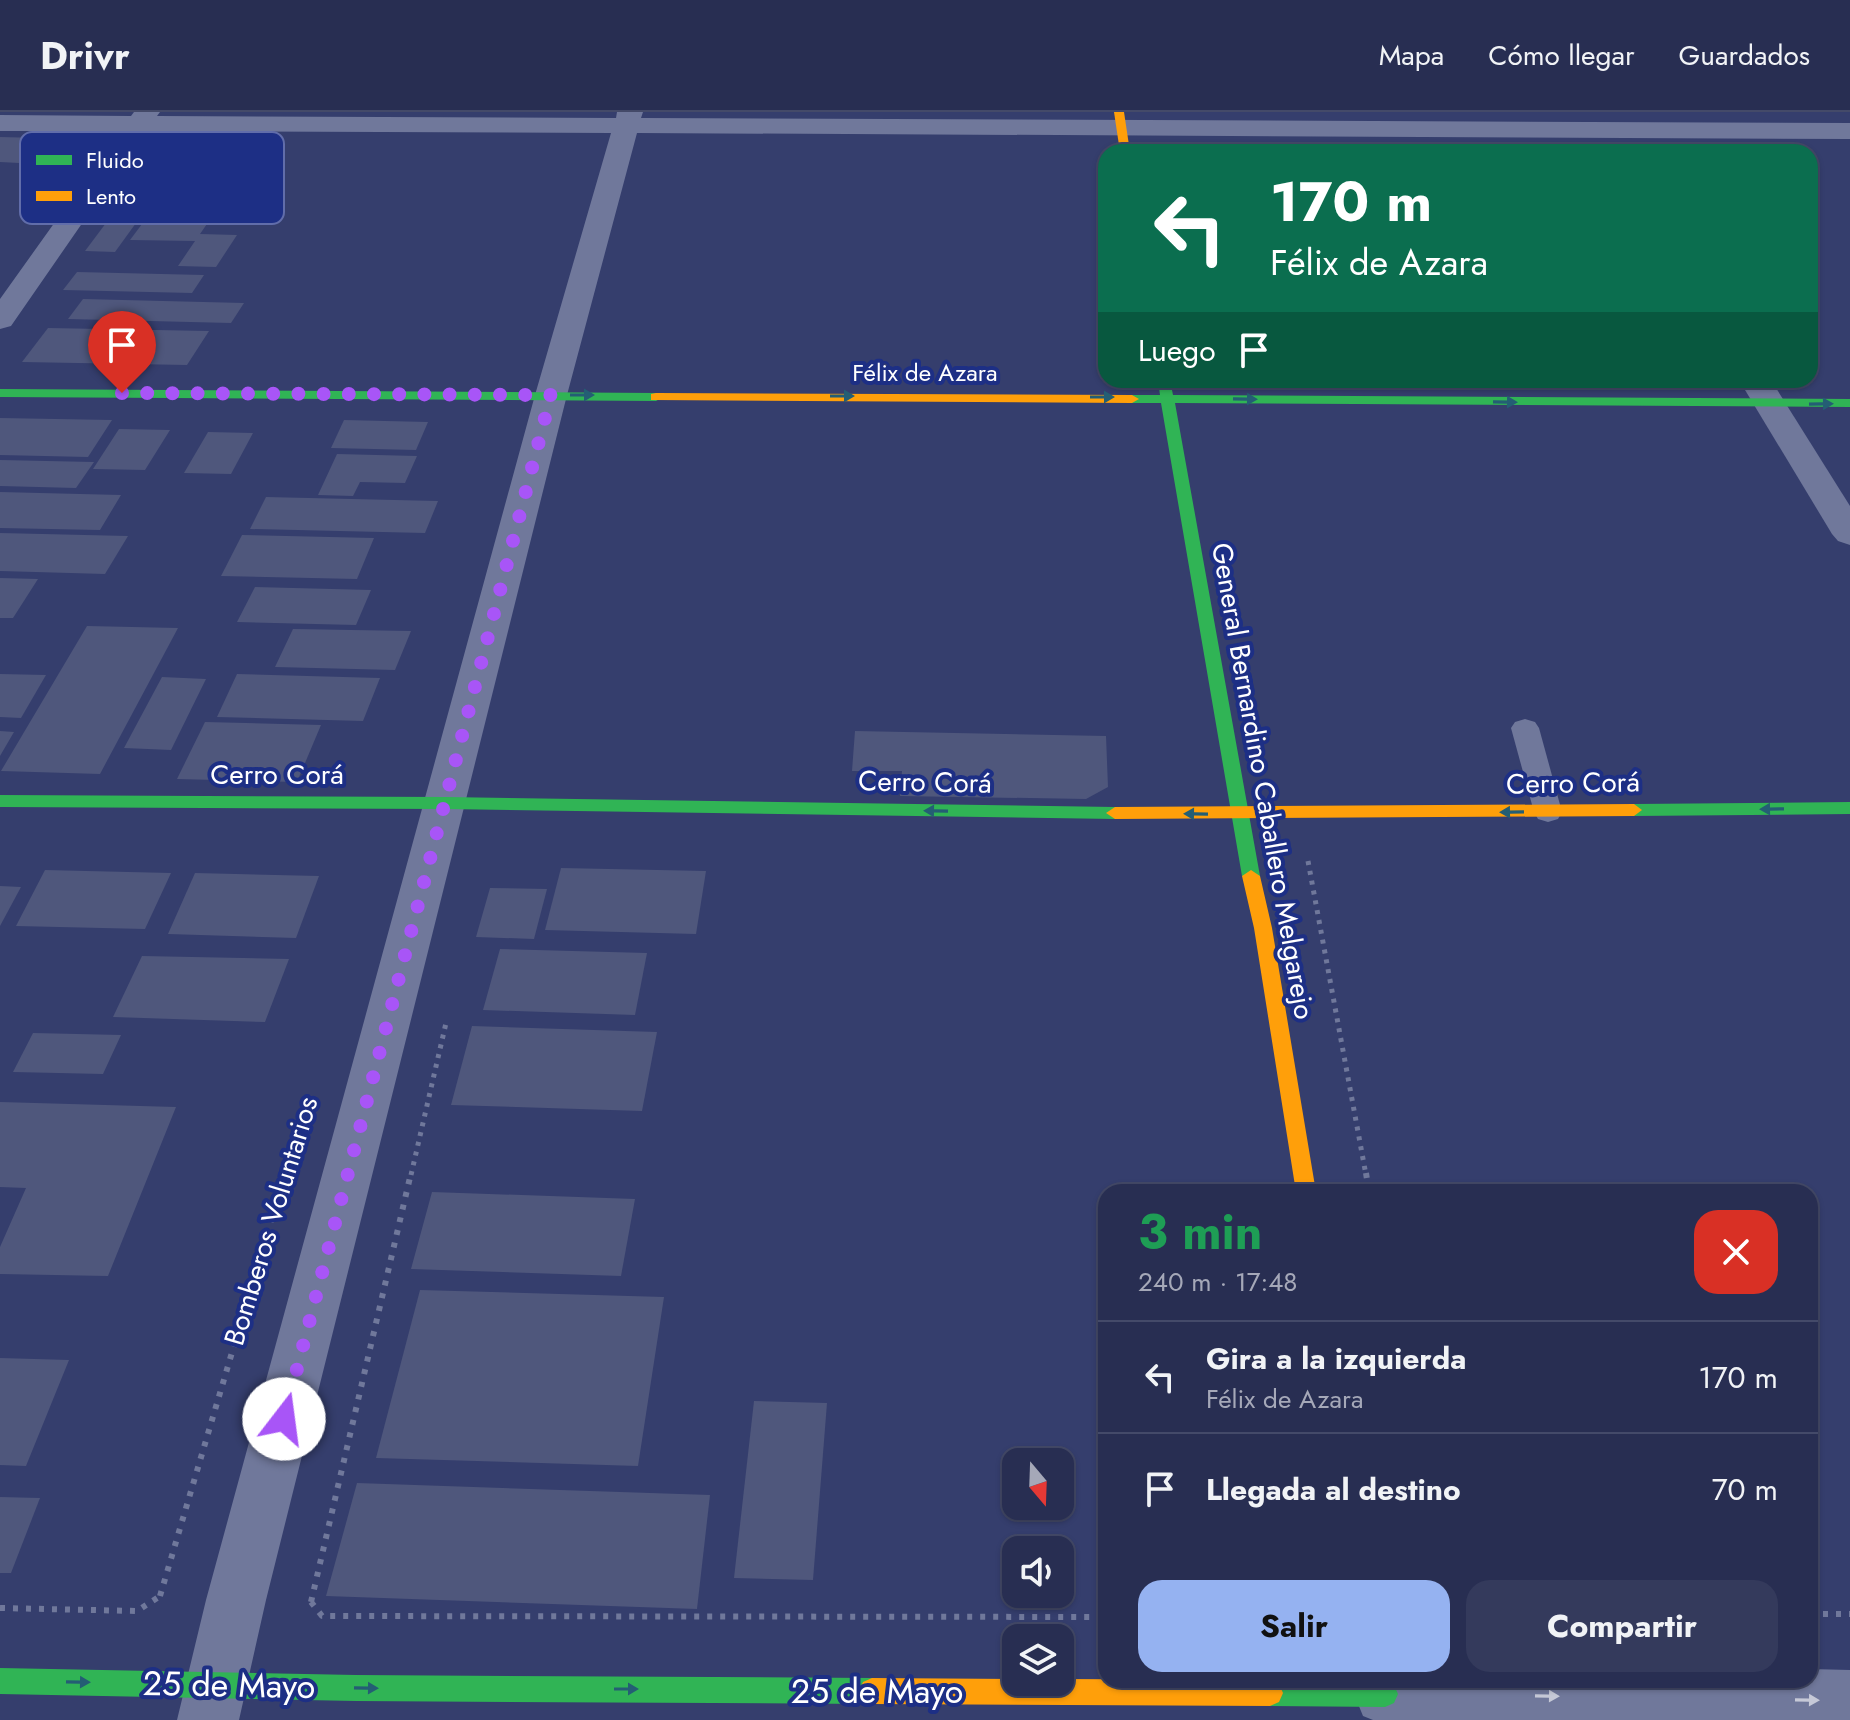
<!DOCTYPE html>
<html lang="es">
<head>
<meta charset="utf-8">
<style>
  :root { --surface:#282e52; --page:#343a5c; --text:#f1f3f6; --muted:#a5a8b8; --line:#444a69; --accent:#95b2f1 }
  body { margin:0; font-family:Jost,sans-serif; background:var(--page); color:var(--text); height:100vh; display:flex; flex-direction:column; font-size:30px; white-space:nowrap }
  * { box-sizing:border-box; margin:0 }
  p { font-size:26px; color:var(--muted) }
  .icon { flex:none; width:44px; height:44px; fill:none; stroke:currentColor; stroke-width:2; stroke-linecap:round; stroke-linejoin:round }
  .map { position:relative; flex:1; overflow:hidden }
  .drawer { position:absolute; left:1098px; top:1072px; width:720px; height:504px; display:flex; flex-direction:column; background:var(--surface); border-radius:24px; box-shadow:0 2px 6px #0004,0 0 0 2px var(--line) }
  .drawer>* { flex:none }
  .hud { position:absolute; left:1098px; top:32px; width:720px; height:244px; border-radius:24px; box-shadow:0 2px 6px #0004,0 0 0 2px var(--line); background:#0b6e4f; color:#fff; overflow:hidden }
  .needle { width:52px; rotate:161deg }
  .fabs { position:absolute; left:1002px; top:1336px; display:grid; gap:16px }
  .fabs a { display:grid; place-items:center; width:72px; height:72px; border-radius:16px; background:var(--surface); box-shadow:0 2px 6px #0004,0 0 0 2px var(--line); font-size:40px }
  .pin { position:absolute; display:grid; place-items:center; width:68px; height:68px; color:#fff; margin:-82px -34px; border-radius:50% 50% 50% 0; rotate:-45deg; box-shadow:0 0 8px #0007 }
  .pin .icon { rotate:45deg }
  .me { position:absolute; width:88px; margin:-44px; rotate:15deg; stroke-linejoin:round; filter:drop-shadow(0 0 6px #0008) }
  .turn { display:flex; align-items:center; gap:28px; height:168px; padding:0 40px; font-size:36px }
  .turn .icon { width:104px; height:104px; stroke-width:2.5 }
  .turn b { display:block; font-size:56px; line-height:68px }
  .then { display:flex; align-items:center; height:76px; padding:0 40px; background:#0003; gap:16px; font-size:30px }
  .round { display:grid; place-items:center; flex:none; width:84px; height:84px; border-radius:24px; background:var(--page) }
  .headline { display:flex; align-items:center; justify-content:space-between; height:136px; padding:0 40px }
  h1 { font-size:48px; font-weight:700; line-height:60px; color:#1e9e55 }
  .primary-button { display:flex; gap:16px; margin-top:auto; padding:16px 40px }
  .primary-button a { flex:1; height:92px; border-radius:24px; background:var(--accent); color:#111; font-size:32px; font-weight:700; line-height:92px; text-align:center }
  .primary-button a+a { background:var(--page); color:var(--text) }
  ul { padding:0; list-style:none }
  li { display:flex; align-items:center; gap:24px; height:112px; padding:0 40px; border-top:2px solid var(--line) }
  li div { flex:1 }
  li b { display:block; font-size:30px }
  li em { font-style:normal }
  header { display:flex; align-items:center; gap:48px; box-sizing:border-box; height:112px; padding:0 40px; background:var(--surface); border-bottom:2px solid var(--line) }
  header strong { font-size:38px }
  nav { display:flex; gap:44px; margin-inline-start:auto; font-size:28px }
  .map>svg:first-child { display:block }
</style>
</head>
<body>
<header>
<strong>Drivr</strong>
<nav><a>Mapa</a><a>Cómo llegar</a><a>Guardados</a></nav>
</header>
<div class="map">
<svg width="1850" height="1608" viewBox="0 0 1850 1608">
  <rect width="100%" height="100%" fill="#353e6d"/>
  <g fill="#4f577c">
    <path d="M0,25L41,26L19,51L0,50Z"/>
    <path d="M145,108L209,109L200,122L237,123L216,155L178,154L195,129L130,128Z"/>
    <path d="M106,111H136L115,140L85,139Z"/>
    <path d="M77,160L204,163L192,181L63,178Z"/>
    <path d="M83,187L244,191L231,211L68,207Z"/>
    <path d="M48,216L209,219L187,253L22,250Z"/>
    <path d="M0,306L112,308L88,345L0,343Z"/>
    <path d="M344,308L428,310L416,338L331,336Z"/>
    <path d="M119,317L170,318L145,358L93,357Z"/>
    <path d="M208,320L253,321L231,362L184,361Z"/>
    <path d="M337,342L417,344L405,371L360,370L353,384L318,383Z"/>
    <path d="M0,348L94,350L76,376L0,374Z"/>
    <path d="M0,380L121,383L100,418L0,416Z"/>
    <path d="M266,385L438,389L425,421L250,417Z"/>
    <path d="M0,421L128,424L105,462L0,459Z"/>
    <path d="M242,423L374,426L357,467L221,464Z"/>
    <path d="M0,466L38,467L13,506H0Z"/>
    <path d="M255,475L371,478L356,513L237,510Z"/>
    <path d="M87,514L178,516L100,662L1,659Z"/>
    <path d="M293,517L411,519L395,558L275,555Z"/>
    <path d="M0,562L46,563L21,606L0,605Z"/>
    <path d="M237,562L380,566L363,609L217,605Z"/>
    <path d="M162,565L206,567L171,638L124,636Z"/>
    <path d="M205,610L321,613L297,670L177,667Z"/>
    <path d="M0,619L14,620L0,644Z"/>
    <path d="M855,619L1106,624L1108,675L1086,687L900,684L902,659H852Z"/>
    <path d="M561,756L706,759L696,822L545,818Z"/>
    <path d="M45,758L171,761L145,817L16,814Z"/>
    <path d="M195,761L319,764L296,826L168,822Z"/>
    <path d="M0,774L21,775L0,814Z"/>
    <path d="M490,776L547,777L534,827L476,825Z"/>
    <path d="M500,837L647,841L635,903L483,898Z"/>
    <path d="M142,844L289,847L265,910L113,905Z"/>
    <path d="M472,914L657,920L642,999L451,993Z"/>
    <path d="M33,921L121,923L103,962L13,960Z"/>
    <path d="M0,990L176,995L108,1164L0,1162V1135L26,1076L0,1075Z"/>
    <path d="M432,1080L635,1087L621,1164L411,1157Z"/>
    <path d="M420,1178L664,1185L638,1354L376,1346Z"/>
    <path d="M0,1246L69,1248L26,1354L0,1353Z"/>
    <path d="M754,1289L827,1291L813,1468L734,1466Z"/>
    <path d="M357,1371L710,1383L697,1497L326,1484Z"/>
    <path d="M0,1385L40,1386L11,1461H0Z"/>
  </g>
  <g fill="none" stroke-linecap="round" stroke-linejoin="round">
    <g stroke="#70789b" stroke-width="5" stroke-dasharray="4 6" stroke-linecap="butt">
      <path d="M1308,749L1366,1063"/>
      <path d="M284,1063L300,1010"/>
      <path d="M411,1063L446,911"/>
    </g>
    <g stroke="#70789b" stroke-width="6" stroke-dasharray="5 8" stroke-linecap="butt">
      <path d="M1366,1061L1369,1080"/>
      <path d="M160,1484L285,1061"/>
      <path d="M311,1490L322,1504L1106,1505"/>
      <path d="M311,1490L411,1061"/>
      <path d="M0,1496L137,1499L160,1484"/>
      <path d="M1810,1502H1850"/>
    </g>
    <path fill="#70789b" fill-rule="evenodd" d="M1525,607L1535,610L1539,616L1562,700L1558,707L1548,710L1538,707L1534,700L1511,616L1515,610Z"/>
    <g fill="#70789b" fill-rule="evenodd">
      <path d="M134,0H160L157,4L616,6L617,0H643L641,6L1850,11V27L637,21L567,283L266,1488L239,1608H177L206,1488L535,283L611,21L146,19L11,214L0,217V187L120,19H0V3L131,4Z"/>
      <path d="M1739,268H1771L1850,394V433L1838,429L1832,422Z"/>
      <path d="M1810,1557L1850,1558V1608H1373L1363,1604L1354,1582L1360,1568H1810Z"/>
    </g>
    <g fill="#30b455" fill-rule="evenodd">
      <path d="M1158,268H1170L1173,283L1850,287V295L1175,291L1260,764L1251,770L1242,764L1161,291H1132L1125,287L1132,283H1160Z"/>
      <path d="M0,277L656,281L663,285L656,289L0,285Z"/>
      <path d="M0,683L446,685L1115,695L1124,701L1115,707L446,697L0,695Z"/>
      <path d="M1850,690V702L1634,704L1626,698L1634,692Z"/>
      <path d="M0,1556L356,1563L872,1566L881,1570L885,1579L881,1588L872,1592L356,1589L0,1582Z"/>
      <path d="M1270,1568L1385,1569L1394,1573L1398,1582L1394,1591L1385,1595L1270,1594L1261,1590L1257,1581L1261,1572Z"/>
    </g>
    <g fill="#ff9f0a" fill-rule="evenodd">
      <path d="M1114,0H1124L1130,40H1120Z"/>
      <path d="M656,281L1132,283L1139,287L1132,291L651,288V282Z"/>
      <path d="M1634,692L1642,698L1634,704L1115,707L1106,701L1115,695Z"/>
      <path d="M1251,758L1260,764L1272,816L1316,1080H1296L1254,816L1242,764Z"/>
      <path d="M872,1566L1016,1567V1570H1060V1567L1270,1568L1279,1572L1283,1581L1279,1590L1270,1594L872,1592L863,1588L859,1579L863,1570Z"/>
    </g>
  </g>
  <defs><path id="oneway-solid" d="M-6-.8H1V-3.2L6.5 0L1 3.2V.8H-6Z" transform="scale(2)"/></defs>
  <g fill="#245e74">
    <use href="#oneway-solid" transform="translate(582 283)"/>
    <use href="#oneway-solid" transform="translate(842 284)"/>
    <use href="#oneway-solid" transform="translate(1102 285)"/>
    <use href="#oneway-solid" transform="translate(1245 287) rotate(1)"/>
    <use href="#oneway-solid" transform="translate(1505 290) rotate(1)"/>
    <use href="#oneway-solid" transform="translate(1821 292) rotate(-1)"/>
    <use href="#oneway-solid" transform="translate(1772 697) rotate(179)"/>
    <use href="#oneway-solid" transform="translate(936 699) rotate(-179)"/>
    <use href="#oneway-solid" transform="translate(1512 700) rotate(179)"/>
    <use href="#oneway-solid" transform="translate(1196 702) rotate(-179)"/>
    <use href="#oneway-solid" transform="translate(78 1570) rotate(1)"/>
    <use href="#oneway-solid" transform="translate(366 1576) rotate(1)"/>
    <use href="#oneway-solid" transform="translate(626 1577)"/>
  </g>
  <g fill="#c6c9d7">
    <use href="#oneway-solid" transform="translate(1547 1584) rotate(1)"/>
    <use href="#oneway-solid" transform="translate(1807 1588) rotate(1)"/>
  </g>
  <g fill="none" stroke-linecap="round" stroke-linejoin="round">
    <path stroke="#a855f7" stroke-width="14" stroke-dasharray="0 25.2" d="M122,281L551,283L284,1307"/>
  </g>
  <g text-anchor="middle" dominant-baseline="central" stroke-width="8" stroke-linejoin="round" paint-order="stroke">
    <g font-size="24" fill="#fff" stroke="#1d2f85">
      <text x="925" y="260">Félix de Azara</text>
    </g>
    <g font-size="28" fill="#fff" stroke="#1d2f85">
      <text x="277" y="662">Cerro Corá</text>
      <text transform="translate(1263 669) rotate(80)">General Bernardino Caballero Melgarejo</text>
      <text transform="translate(925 670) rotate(1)">Cerro Corá</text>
      <text transform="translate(1573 671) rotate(-1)">Cerro Corá</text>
      <text transform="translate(271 1109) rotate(-73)">Bomberos Voluntarios</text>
    </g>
    <g font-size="34" fill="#fff" stroke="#1d2f85">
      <text transform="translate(229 1573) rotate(1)">25 de Mayo</text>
      <text x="877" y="1579">25 de Mayo</text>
    </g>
  </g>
  <rect x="20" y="20" width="264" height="92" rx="12" fill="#1d2f85" stroke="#616daa" stroke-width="2"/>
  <rect x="36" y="43" width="36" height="10" fill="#30b455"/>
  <rect x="36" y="79" width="36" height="10" fill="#ff9f0a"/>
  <g font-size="22" fill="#fff">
    <text x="86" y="56">Fluido</text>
    <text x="86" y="92">Lento</text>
  </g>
</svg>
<div class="fabs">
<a><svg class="needle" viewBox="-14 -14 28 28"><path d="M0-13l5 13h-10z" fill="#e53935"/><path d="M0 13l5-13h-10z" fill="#a5a8b8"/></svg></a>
<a><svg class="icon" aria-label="sound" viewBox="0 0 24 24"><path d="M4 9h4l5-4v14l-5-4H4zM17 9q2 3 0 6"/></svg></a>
<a><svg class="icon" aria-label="layers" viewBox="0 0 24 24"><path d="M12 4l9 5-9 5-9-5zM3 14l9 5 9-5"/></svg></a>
</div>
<div class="pin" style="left:122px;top:281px;background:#d93025"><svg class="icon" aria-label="arrive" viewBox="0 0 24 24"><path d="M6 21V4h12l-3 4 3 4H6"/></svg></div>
<svg class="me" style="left:284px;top:1307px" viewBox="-20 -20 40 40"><circle r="19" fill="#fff"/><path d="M0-13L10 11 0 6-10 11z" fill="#a855f7"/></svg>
<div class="hud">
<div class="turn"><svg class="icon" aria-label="left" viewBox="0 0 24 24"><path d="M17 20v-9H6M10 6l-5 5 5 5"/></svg><div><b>170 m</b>Félix de Azara</div></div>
<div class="then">Luego<svg class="icon" aria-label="arrive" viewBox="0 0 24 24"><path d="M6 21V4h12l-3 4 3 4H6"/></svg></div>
</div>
<section class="drawer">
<div class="headline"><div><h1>3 min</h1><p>240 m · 17:48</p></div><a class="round" style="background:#d93025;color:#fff"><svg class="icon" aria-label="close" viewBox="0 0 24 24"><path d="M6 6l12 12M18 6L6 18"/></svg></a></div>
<ul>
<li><svg class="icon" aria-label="left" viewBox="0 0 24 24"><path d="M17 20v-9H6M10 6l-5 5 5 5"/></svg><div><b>Gira a la izquierda</b><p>Félix de Azara</p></div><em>170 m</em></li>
<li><svg class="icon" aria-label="arrive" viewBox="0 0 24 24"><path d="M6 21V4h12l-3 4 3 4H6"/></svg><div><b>Llegada al destino</b></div><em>70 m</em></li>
</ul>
<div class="primary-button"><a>Salir</a><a>Compartir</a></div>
</section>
</div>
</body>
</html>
